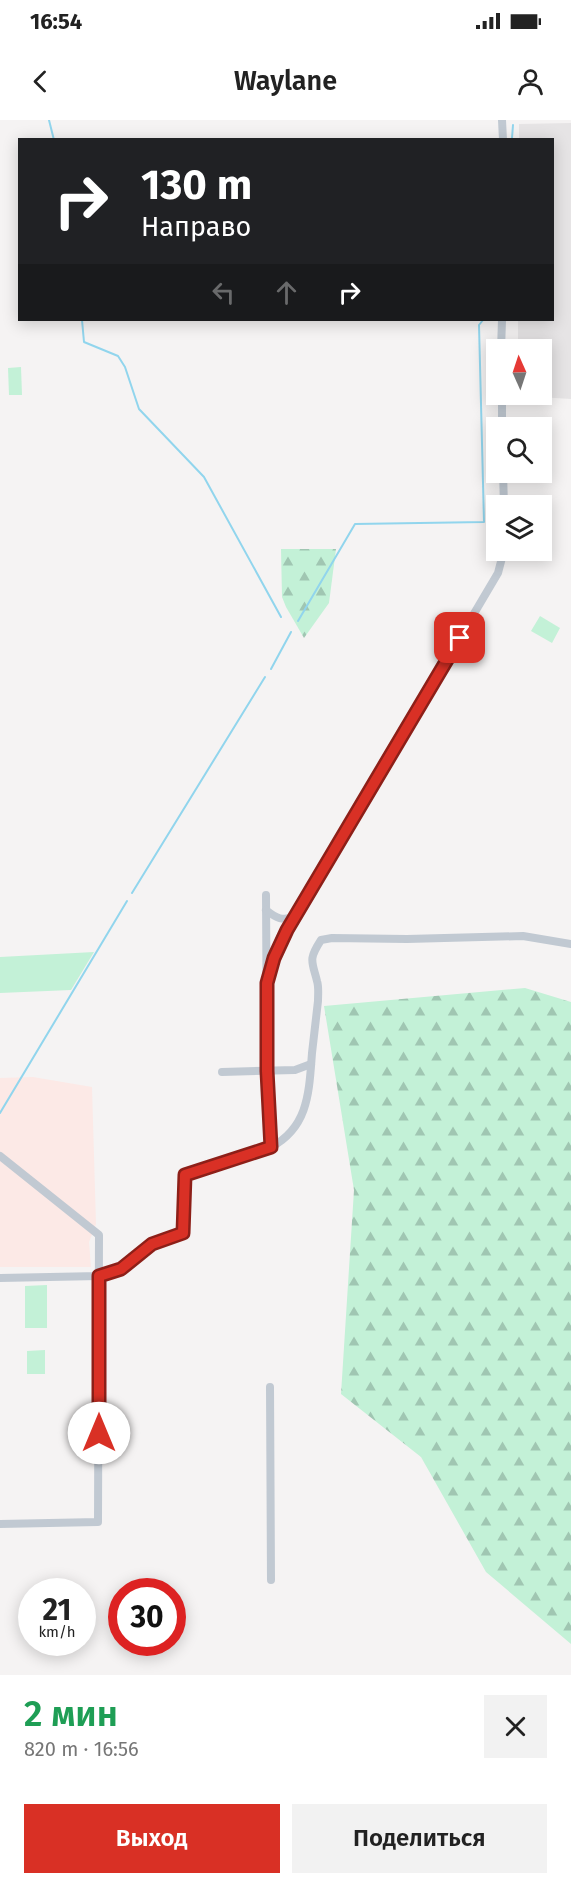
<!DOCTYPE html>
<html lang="ru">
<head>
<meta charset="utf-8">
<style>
  :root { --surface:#fff; --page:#f2f2f2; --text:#222; --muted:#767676; --accent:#d93025 }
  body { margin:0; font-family:"Fira Sans",sans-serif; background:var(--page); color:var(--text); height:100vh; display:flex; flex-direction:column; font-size:22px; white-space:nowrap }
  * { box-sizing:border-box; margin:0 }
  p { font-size:20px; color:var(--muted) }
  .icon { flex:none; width:33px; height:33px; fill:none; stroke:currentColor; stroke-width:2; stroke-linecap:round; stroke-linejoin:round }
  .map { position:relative; height:1555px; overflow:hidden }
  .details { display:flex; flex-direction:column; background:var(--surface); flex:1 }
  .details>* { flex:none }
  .banner { position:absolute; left:18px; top:18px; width:536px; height:183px; border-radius:0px; box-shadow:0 3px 15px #0003; background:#202124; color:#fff; overflow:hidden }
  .needle { width:39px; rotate:357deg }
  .fabs { position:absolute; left:486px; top:219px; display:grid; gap:12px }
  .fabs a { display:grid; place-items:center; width:66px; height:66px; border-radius:0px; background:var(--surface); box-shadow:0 3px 15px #0003; font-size:30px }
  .speed { position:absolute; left:18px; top:1458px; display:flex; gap:12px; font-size:30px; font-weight:700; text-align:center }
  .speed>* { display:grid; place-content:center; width:78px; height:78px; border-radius:50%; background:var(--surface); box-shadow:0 3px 15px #0003; line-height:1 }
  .speed small { font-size:15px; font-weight:400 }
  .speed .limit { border:9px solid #d22; background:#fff; color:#111 }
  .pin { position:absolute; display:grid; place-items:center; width:51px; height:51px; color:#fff; margin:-26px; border-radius:12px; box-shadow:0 3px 9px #0006 }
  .me { position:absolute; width:66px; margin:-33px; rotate:0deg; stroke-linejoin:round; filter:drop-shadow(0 0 4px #0008) }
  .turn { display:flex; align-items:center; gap:21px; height:126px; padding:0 24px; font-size:27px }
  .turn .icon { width:78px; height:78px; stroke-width:2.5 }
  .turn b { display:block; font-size:42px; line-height:51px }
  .lanes { display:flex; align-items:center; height:57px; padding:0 24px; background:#0003; justify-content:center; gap:30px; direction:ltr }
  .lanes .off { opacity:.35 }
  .round { display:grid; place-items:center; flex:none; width:63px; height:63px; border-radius:0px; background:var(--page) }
  .summary { display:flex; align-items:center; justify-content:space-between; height:102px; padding:0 24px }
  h1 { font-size:36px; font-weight:600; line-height:45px; color:#1e9e55 }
  .button { display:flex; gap:12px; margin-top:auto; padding:12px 24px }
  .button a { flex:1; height:69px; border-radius:0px; background:var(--accent); color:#fff; font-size:24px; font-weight:600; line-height:69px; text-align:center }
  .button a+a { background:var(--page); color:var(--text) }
  .status { display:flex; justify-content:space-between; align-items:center; height:42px; padding:0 30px; background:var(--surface); direction:ltr }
  .status svg { height:16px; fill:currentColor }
  header { display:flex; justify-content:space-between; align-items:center; height:78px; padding:0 24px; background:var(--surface); font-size:27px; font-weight:600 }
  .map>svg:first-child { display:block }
</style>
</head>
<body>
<div class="status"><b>16:54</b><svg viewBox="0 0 49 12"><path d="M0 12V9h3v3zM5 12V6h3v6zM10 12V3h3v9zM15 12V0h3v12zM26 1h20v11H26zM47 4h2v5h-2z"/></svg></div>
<header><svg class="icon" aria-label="back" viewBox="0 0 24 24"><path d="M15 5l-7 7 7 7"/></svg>Waylane<svg class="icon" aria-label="person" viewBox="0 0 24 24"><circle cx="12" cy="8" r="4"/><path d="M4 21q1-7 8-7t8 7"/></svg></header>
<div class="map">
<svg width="571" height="1555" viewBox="0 0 571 1555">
  <defs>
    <pattern id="forest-firs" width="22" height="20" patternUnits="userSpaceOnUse" patternTransform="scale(1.5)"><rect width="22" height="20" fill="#c3f1d7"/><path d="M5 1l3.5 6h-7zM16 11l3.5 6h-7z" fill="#a0c6b2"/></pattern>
  </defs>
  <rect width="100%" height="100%" fill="#f5f3f3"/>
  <path fill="#e6e4e5" d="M571,3V279L523,276L522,275L542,274V230L518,229V200H552V20L519,19V4Z"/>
  <path fill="#fce9e6" d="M33,957L92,967L96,1104L89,1122L91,1147H0V958Z"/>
  <g fill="url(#forest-firs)">
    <path d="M281,429H336L329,483L304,518L286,487L282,477Z"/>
    <path d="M525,868L571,882V1524L486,1452L421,1337L341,1274L354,1070L324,886Z"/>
  </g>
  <g fill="#c3f1d7">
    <path d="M21,247L22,275H9L8,248Z"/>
    <path d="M540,496L560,508L552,523L531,511Z"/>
    <path d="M94,832L71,870L0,873V837Z"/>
    <path d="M47,1165V1208H25V1166Z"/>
    <path d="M45,1230V1254H27V1231Z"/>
  </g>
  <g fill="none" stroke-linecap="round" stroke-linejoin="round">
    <g stroke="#91d5ed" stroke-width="2">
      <path d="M49,0L54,20"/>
      <path d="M512,18L513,5"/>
      <path d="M82,200L84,222L118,236L125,247L139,289L204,357L281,497"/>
      <path d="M298,501L355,404L484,402L479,205L483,200"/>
      <path d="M271,549L291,512"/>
      <path d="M132,773L265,557"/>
      <path d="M0,993L127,781"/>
    </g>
    <g stroke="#c1c9d2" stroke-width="8">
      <path d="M502,0L503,20"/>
      <path d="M501,230L502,200"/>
      <path d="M502,274V308"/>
      <path d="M503,352L504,386"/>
      <path d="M266,775L267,951L271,1027"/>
      <path d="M266,790C276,798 283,802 295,796"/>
      <path d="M267,863L274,838L287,810L498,453L504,430"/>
      <path d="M222,952L295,950L311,944"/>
      <path d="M0,1036L99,1115L98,1402L0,1404"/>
      <path d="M0,1158L99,1156L121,1149L152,1124L183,1113L185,1055L271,1027C309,1007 309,971 312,933C314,915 316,898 318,881C318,874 319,867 317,861C312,841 308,840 321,820L332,818L407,819L523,816L571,824"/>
      <path d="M270,1267L271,1460"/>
    </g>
  </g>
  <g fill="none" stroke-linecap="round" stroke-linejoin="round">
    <g stroke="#8d1f18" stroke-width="15">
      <path id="route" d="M99,1313V1156L121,1149L152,1124L183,1113L185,1055L271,1027L267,951V863L274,838L287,810L460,518"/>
    </g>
    <use href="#route" stroke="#d93025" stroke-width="10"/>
  </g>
</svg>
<div class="fabs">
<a><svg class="needle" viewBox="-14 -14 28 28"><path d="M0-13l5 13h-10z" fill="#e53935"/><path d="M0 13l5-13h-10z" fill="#767676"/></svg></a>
<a><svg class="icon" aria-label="search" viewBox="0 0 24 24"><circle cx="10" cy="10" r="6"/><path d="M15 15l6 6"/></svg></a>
<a><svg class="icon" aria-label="layers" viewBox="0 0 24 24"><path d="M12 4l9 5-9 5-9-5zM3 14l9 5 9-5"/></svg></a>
</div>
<div class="speed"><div>21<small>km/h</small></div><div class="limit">30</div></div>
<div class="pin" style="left:460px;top:518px;background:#d93025"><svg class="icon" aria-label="arrive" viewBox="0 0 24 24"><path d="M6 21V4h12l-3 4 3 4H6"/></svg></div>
<svg class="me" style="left:99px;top:1313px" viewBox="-20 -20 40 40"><circle r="19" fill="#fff"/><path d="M0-13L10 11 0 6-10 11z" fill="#d93025"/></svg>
<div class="banner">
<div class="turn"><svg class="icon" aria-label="right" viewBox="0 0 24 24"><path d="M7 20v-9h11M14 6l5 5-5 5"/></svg><div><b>130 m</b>Направо</div></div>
<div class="lanes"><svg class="icon off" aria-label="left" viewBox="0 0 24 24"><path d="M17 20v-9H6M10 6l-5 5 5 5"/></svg><svg class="icon off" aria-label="ahead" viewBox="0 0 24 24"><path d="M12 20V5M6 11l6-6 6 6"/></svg><svg class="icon" aria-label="right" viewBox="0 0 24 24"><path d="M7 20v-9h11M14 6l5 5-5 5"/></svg></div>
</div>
</div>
<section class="details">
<div class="summary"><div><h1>2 мин</h1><p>820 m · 16:56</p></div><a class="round"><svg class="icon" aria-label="close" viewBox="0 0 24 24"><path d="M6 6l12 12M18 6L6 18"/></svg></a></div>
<div class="button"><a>Выход</a><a>Поделиться</a></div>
</section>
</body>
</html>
